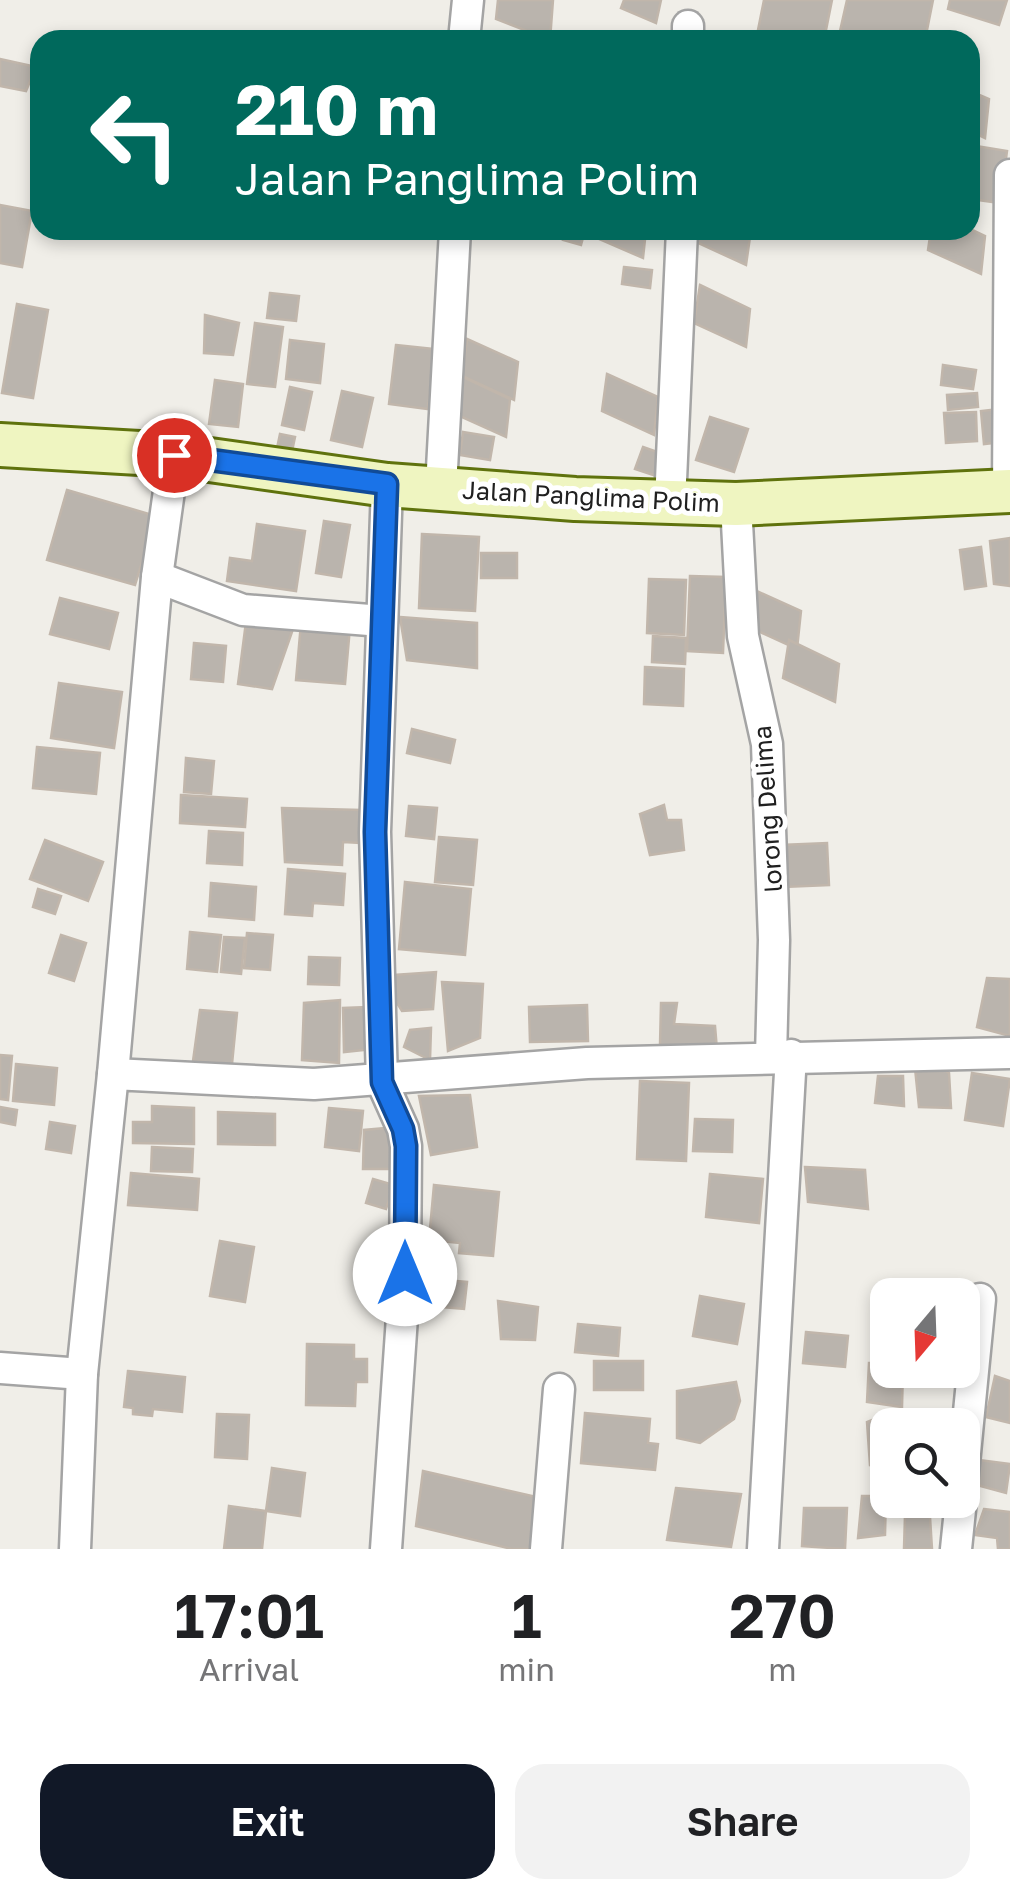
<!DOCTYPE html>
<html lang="en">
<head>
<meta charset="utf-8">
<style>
  :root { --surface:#fff; --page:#f2f2f2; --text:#202124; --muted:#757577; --accent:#111827 }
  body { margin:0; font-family:"Golos Text",sans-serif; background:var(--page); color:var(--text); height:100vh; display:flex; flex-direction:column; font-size:38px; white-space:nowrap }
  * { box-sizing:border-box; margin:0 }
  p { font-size:32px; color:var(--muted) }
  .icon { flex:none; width:55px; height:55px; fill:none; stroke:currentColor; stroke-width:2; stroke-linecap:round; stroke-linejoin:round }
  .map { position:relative; height:1549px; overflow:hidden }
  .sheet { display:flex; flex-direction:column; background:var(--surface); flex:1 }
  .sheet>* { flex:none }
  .banner { position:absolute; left:30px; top:30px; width:950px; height:210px; border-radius:30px; box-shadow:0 5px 15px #0003; background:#00695c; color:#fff; overflow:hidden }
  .needle { width:65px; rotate:199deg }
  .buttons { position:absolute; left:870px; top:1278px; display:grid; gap:20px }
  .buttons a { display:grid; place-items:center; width:110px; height:110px; border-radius:20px; background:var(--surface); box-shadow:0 5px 15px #0003; font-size:50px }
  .pin { position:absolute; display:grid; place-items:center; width:85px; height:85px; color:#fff; margin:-42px; border:5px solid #fff; border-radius:50%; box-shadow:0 2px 10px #0007 }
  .me { position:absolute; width:110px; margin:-55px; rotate:0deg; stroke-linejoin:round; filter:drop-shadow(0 0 8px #0008) }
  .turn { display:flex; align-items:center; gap:35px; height:210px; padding:0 40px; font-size:45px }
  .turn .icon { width:130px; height:130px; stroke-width:2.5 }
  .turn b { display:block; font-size:70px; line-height:85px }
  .eta { display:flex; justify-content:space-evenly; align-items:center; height:170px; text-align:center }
  .eta b { font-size:60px; font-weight:600; line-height:70px }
  .button { display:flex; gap:20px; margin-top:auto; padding:20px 40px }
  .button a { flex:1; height:115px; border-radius:30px; background:var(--accent); color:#fff; font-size:40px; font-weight:600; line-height:115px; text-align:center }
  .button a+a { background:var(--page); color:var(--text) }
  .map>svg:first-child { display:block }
</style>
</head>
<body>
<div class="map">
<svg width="1010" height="1549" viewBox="0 0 1010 1549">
  <rect width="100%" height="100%" fill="#f0eee8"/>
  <g fill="#bab4ad" stroke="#c1b6ab" stroke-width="2.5">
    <path d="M498,0H553L550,40L496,19Z"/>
    <path d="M624,0H661L656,23L621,8Z"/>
    <path d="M764,0H832L824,40H756Z"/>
    <path d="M847,0H933L925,40H838Z"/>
    <path d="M950,0H1007L999,25L948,9Z"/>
    <path d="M0,59L36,67L26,91L0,86Z"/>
    <path d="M970,91L989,99L985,138L970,131Z"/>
    <path d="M970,145L1007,151L1000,203L970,199Z"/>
    <path d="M0,205L32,211L22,267L0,263Z"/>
    <path d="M970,229L985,236L981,274L928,250L931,230Z"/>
    <path d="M566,230H585L581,245L563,240Z"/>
    <path d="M591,230H646L643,258L590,235Z"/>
    <path d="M696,230H751L746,265L694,241Z"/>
    <path d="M624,267L652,270L650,288L622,284Z"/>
    <path d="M700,285L750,309L746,347L694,323Z"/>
    <path d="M270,293L299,296L296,321L267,318Z"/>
    <path d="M17,304L48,310L33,398L2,393Z"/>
    <path d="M205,315L239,323L233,355L204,353Z"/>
    <path d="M255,323L283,327L275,387L247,384Z"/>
    <path d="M467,339L518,362L514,400L462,376Z"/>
    <path d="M290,340L324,344L320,383L286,379Z"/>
    <path d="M396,345L435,349L428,409L389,404Z"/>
    <path d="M943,365L976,370L973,389L941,385Z"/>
    <path d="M607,374L658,397L654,435L602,411Z"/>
    <path d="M459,375L510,399L506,437L453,413Z"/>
    <path d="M215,380L243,384L238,427L209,424Z"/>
    <path d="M290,387L312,392L304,430L282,425Z"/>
    <path d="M342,391L373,398L362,447L331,440Z"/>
    <path d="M977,393L978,407L948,410L947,395Z"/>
    <path d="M1000,409L1003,442L984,444L981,411Z"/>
    <path d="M976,412L977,441L946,443L944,413Z"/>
    <path d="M710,417L748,429L734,472L696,460Z"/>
    <path d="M463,432L494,437L490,460L460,455Z"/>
    <path d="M280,434L295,437L291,456L276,453Z"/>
    <path d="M643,447L666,455L659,477L635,469Z"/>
    <path d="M67,490L156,516L135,585L47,560Z"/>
    <path d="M324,521L350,525L341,577L316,573Z"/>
    <path d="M257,524L305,531L296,591L227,581L230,558L252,561Z"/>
    <path d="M422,534L479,537L475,611L419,608Z"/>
    <path d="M1010,538V586L994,584L990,541Z"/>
    <path d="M981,547L986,586L965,589L960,550Z"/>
    <rect x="481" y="553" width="36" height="25"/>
    <path d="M690,576L726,577L723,653L687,651Z"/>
    <path d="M649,579L686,580L684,635L647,633Z"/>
    <path d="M750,588L801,611L797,649L745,625Z"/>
    <path d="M60,598L118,613L109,649L50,634Z"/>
    <path d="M400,617L477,623V668L407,660Z"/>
    <path d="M246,622L293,629L272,689L238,684Z"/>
    <path d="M301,623L350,627L345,684L296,680Z"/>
    <path d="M653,636L686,638L685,664L652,662Z"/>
    <path d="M789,640L839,664L835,702L783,678Z"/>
    <path d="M194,643L226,646L223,682L191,679Z"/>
    <path d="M645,667L684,669L683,706L644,704Z"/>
    <path d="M59,683L122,692L114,748L51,738Z"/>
    <path d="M412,729L455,740L450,763L407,753Z"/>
    <path d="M37,747L100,753L96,794L33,788Z"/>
    <path d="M186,758L214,761L211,794L184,792Z"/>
    <path d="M181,795L247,799L245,827L180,823Z"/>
    <path d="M664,805L667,820H681L684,850L650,855L640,814Z"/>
    <path d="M409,806L437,808L434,839L406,836Z"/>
    <path d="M282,808L361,810L360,843L343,842L342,865L285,862Z"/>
    <path d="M209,831L243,833L242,865L207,863Z"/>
    <path d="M439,837L477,840L473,885L435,882Z"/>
    <path d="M45,840L103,862L88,901L30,879Z"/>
    <path d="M827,843L829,885L784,887L781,845Z"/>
    <path d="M288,869L345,874L343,905L313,903L312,916L285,914Z"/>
    <path d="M405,882L471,889L465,955L399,949Z"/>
    <path d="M211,883L256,887L254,920L209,916Z"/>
    <path d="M38,889L61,896L55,914L33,907Z"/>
    <path d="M190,932L221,935L217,972L187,969Z"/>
    <path d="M247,933L273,935L270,970L244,968Z"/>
    <path d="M61,935L86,943L74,981L49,973Z"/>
    <path d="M224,937L245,938L241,974L221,972Z"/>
    <path d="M309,957L340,958L339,985L308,984Z"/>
    <path d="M436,972L433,1009L402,1011L392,995L394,975Z"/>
    <path d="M987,978L1010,979V1036L977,1027Z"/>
    <path d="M442,982L483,984L480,1038L448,1051Z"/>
    <path d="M340,1000L339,1063L302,1060L304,1003Z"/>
    <path d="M661,1003H677L674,1024L715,1026L717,1050L660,1045Z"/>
    <path d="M587,1005L588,1041L530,1042L529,1007Z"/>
    <path d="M367,1007L374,1049L344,1052L343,1008Z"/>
    <path d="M200,1010L237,1013L232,1064L193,1061Z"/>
    <path d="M431,1028L430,1060L404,1047L410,1030Z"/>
    <path d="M0,1055L12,1056L8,1100L0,1099Z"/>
    <path d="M16,1064L57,1068L54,1105L13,1101Z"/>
    <path d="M938,1065L949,1073L951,1108L919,1107L915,1068Z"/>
    <path d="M972,1073L1010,1079L1003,1126L965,1120Z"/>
    <path d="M878,1076H903L904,1106L875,1103Z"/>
    <path d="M640,1081L689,1083L686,1161L637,1159Z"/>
    <path d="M470,1095L477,1147L431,1155L419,1096Z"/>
    <path d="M152,1106L194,1108V1144L133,1143V1122H152Z"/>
    <path d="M0,1107L17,1110L15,1125L0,1122Z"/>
    <path d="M329,1108L363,1111L359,1151L325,1147Z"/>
    <path d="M218,1112L275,1114V1145L218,1144Z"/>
    <path d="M695,1119L733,1120L732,1152L693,1151Z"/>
    <path d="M50,1122L75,1126L71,1153L46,1149Z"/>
    <path d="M398,1127L392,1169H363L364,1130Z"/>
    <path d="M152,1147L193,1149L192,1172L151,1171Z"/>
    <path d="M805,1167L865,1170L868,1209L808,1202Z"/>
    <path d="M131,1173L199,1179L197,1210L128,1205Z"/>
    <path d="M710,1174L763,1179L759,1223L706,1217Z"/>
    <path d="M373,1179L394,1185L386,1209L366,1203Z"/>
    <path d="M434,1185L499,1192L493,1256L459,1253L460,1243L429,1240Z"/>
    <path d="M220,1241L254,1247L245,1302L210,1296Z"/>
    <path d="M432,1279L467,1282L464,1309L430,1306Z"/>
    <path d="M700,1296L744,1304L737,1344L693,1336Z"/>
    <path d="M498,1301L538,1307L535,1340L501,1339Z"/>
    <path d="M578,1324L620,1328L618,1356L575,1352Z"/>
    <path d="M806,1332L848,1336L845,1367L803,1363Z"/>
    <path d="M307,1344L354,1345V1359H367V1382H356L355,1406L306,1405Z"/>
    <rect x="594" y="1361" width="49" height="29"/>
    <path d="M869,1363H888V1370H903L902,1407L867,1402Z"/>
    <path d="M128,1371L185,1377L182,1412L153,1409L152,1416L133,1414V1408L124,1407Z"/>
    <path d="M995,1376L1010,1381V1423L986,1417Z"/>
    <path d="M736,1382L740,1401L734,1419L700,1443L677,1438V1391Z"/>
    <path d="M585,1413L650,1419L648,1443L658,1444L655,1470L581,1463Z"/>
    <path d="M889,1413L895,1425H888V1467L870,1465L867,1422Z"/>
    <path d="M217,1414L249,1415L247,1459L215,1457Z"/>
    <path d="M979,1460L1010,1464L1006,1493L977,1485Z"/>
    <path d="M272,1468L305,1473L300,1516L266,1511Z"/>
    <path d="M423,1471L545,1499L535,1549H512L416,1526Z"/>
    <path d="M676,1488L741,1494L731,1547L667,1540Z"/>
    <path d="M862,1496H886L885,1535L858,1538Z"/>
    <path d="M229,1506L266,1511L262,1549H224Z"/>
    <path d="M804,1508H847L845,1549L802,1546Z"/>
    <path d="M984,1509L1010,1512V1549H998L997,1538L975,1535Z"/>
    <path d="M905,1515L930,1517L932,1549H904Z"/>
  </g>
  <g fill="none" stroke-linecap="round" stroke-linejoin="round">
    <g stroke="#a4a4a4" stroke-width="35">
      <g id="street">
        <path d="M464,40L468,0"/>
        <path d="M688,40V26"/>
        <path d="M441,487L455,230"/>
        <path d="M1008,491L1010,175"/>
        <path d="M670,503L682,230"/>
        <path d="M736,504L743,636L767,744L774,940L771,1057"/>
        <path d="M157,577L243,610L382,621"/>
        <path d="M113,1074L157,577L174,455"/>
        <path d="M0,1368L82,1374"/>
        <path d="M962,1484L980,1299"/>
        <path d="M75,1549L82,1374L113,1074L314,1084L587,1063L1010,1053"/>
        <path d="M386,1549L405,1274L406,1146L403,1129L382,1082L375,832L387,485"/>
        <path d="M546,1549L559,1389"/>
        <path d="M763,1549L791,1055"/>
        <path d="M956,1549L961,1500"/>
      </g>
    </g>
    <g stroke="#5f720d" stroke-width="48">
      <path id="secondary" d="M0,445L174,455L387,485L575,499L736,504L1010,491"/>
    </g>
    <use href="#street" stroke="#fff" stroke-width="30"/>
    <use href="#secondary" stroke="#eff5c1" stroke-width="42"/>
  </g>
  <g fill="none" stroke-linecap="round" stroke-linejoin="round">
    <g stroke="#114b97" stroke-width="25">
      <path id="route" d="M174,455L387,484L375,832L382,1082L403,1129L406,1146L405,1274"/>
    </g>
    <use href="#route" stroke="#1a73e8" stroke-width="18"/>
  </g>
  <g text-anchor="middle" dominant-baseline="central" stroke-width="10" stroke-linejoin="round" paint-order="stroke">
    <g font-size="25" fill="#202020" stroke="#fff">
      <text transform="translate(591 496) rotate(3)">Jalan Panglima Polim</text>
      <text transform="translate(767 809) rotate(-94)">lorong Delima</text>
    </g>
  </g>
</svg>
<div class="buttons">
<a><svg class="needle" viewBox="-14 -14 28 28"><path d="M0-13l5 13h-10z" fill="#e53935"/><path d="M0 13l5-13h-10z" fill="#757577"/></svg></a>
<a><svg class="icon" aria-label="search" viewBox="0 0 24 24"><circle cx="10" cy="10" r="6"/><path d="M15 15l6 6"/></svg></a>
</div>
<div class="pin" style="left:174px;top:455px;background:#d93025"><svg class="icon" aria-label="arrive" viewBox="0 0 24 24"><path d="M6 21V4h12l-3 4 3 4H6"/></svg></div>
<svg class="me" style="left:405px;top:1274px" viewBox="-20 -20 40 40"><circle r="19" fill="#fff"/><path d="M0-13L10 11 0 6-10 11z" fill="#1a73e8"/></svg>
<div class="banner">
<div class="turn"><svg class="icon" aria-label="left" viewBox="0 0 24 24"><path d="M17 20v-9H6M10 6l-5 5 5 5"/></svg><div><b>210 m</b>Jalan Panglima Polim</div></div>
</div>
</div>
<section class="sheet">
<div class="eta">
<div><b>17:01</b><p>Arrival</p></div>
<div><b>1</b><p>min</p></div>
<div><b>270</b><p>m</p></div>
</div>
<div class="button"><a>Exit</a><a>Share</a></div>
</section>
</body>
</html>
